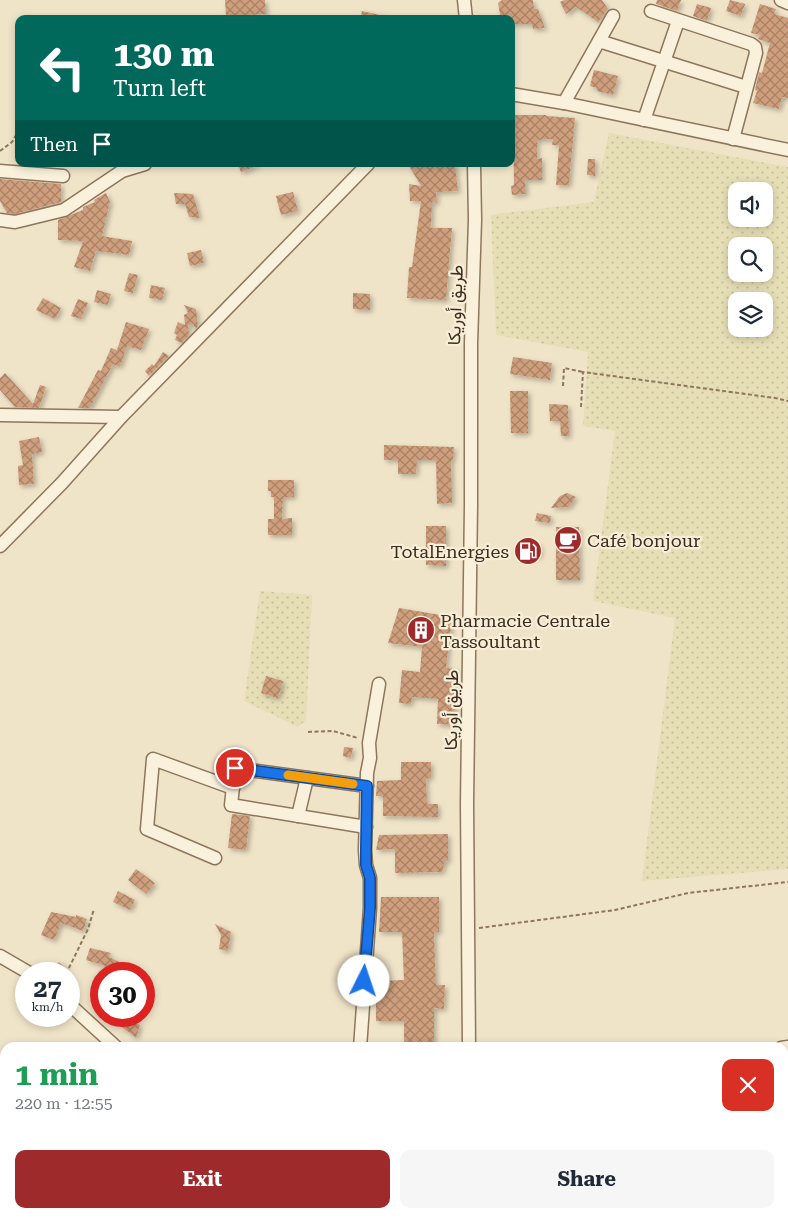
<!DOCTYPE html>
<html lang="en">
<head>
<meta charset="utf-8">
<style>
  :root { --surface:#fff; --page:#f6f6f7; --text:#1f2937; --muted:#747a83; --accent:#9e2a2b }
  body { margin:0; font-family:"Roboto Serif",Vazirmatn,serif; background:var(--page); color:var(--text); height:100vh; display:flex; flex-direction:column; font-size:19px; white-space:nowrap }
  * { box-sizing:border-box; margin:0 }
  p { font-size:16px; color:var(--muted) }
  .icon { flex:none; width:28px; height:28px; fill:none; stroke:currentColor; stroke-width:2; stroke-linecap:round; stroke-linejoin:round }
  .map { position:relative; flex:1; overflow:hidden }
  .sheet { position:absolute; left:0px; top:1042px; width:789px; height:176px; display:flex; flex-direction:column; background:var(--surface); border-radius:15px 15px 0 0; box-shadow:0 2px 8px #0003 }
  .sheet>* { flex:none }
  .hud { position:absolute; left:15px; top:15px; width:500px; height:152px; border-radius:10px; box-shadow:0 2px 8px #0003; background:#00695c; color:#fff; overflow:hidden }
  .tools { position:absolute; left:728px; top:182px; display:grid; gap:10px }
  .tools a { display:grid; place-items:center; width:45px; height:45px; border-radius:10px; background:var(--surface); box-shadow:0 2px 8px #0003; font-size:25px }
  .speed { position:absolute; left:15px; top:962px; display:flex; gap:10px; font-size:25px; font-weight:700; text-align:center }
  .speed>* { display:grid; place-content:center; width:65px; height:65px; border-radius:50%; background:var(--surface); box-shadow:0 2px 8px #0003; line-height:1 }
  .speed small { font-size:12px; font-weight:400 }
  .speed .limit { border:8px solid #d22; background:#fff; color:#111 }
  .pin { position:absolute; display:grid; place-items:center; width:42px; height:42px; color:#fff; margin:-21px; border:2px solid #fff; border-radius:50%; box-shadow:0 1px 5px #0007 }
  .me { position:absolute; width:55px; margin:-28px; rotate:4deg; stroke-linejoin:round; filter:drop-shadow(0 0 4px #0008) }
  .turn { display:flex; align-items:center; gap:18px; height:105px; padding:0 15px; font-size:22px }
  .turn .icon { width:65px; height:65px; stroke-width:2.5 }
  .turn b { display:block; font-size:35px; line-height:42px }
  .then { display:flex; align-items:center; height:48px; padding:0 15px; background:#0003; gap:10px; font-size:19px }
  .round { display:grid; place-items:center; flex:none; width:52px; height:52px; border-radius:10px; background:var(--page) }
  .summary { display:flex; align-items:center; justify-content:space-between; height:85px; padding:0 15px }
  h1 { font-size:30px; font-weight:700; line-height:38px; color:#1e9e55 }
  .cta { display:flex; gap:10px; margin-top:auto; padding:10px 15px }
  .cta a { flex:1; height:58px; border-radius:10px; background:var(--accent); color:#fff; font-size:20px; font-weight:700; line-height:58px; text-align:center }
  .cta a+a { background:var(--page); color:var(--text) }
  .map>svg:first-child { display:block }
</style>
</head>
<body>
<div class="map">
<svg width="788" height="1218" viewBox="0 0 788 1218">
  <defs>
    <pattern id="farmland-dots" width="8" height="8" patternUnits="userSpaceOnUse" patternTransform="scale(1.25)"><rect width="8" height="8" fill="#e6deb5"/><path d="M2 2h.1M6 6h.1" fill="none" stroke="#c6bf9b" stroke-width="1.8" stroke-linecap="round"/></pattern>
    <pattern id="building-cross-hatch" width="8" height="8" patternUnits="userSpaceOnUse" patternTransform="scale(1.25)"><rect width="8" height="8" fill="#cf9f7d"/><path d="M0 0l8 8M0 8l8-8" fill="none" stroke="#a98266"/></pattern>
    <filter id="shadow"><feDropShadow dx="2.5" dy="2.5" stdDeviation="2.5" flood-color="#0004"/></filter>
  </defs>
  <rect width="100%" height="100%" fill="#f0e4c8"/>
  <g fill="url(#farmland-dots)" fill-rule="evenodd">
    <path d="M609,133L788,167V869L642,881L675,618L593,601L615,431L583,426L588,352L496,335L491,215L594,202ZM736,191H764V219H736ZM736,246H764V274H736ZM736,301H764V329H736Z"/>
    <path d="M260,591L312,595L306,720L298,727L244,701Z"/>
  </g>
  <g fill="url(#building-cross-hatch)" filter="url(#shadow)">
    <path d="M225,0H265L266,14L226,16Z"/>
    <path d="M502,0H533L534,9H538L545,28L533,29L532,24H511V19H501L498,3Z"/>
    <path d="M564,0H602L608,9L598,22L576,7L566,14L560,2Z"/>
    <path d="M657,0H681L677,11L656,4Z"/>
    <path d="M730,0L745,4L741,16L726,11Z"/>
    <path d="M697,4L711,8L707,21L693,16Z"/>
    <path d="M760,4L776,9L774,14L788,18V98L782,97L779,109L753,103L757,91L755,90L759,72L762,73L770,43L758,39L760,35L751,33Z"/>
    <path d="M362,11L384,16V19H360Z"/>
    <path d="M594,70L618,76L613,95L597,91V88L590,86Z"/>
    <path d="M513,115H546V116L575,118L569,185H556L559,145H552L553,139L537,140V159L542,158V180H525L526,194L512,195L511,186L514,185Z"/>
    <path d="M588,159H595V176L587,175Z"/>
    <path d="M238,164H261L241,172Z"/>
    <path d="M408,164H455L458,191L436,192L437,203L432,202L431,228H452L446,300L407,298L409,267H412L421,201H410L409,184L421,186Z"/>
    <path d="M0,179L61,184V202L15,214L7,213L0,201Z"/>
    <path d="M293,192L298,211L281,215L276,196Z"/>
    <path d="M106,193L110,202L102,236L132,241L129,255L96,251L90,271L74,267L83,241L58,240V220L83,210V207L95,202L94,200Z"/>
    <path d="M174,193L193,194L200,218L189,217L185,204H176Z"/>
    <path d="M201,250L204,263L190,266L187,253Z"/>
    <path d="M129,273L138,275L133,293L124,291Z"/>
    <path d="M151,285L165,288L162,300L149,298Z"/>
    <path d="M97,290L111,294L108,305L94,302Z"/>
    <path d="M353,293L370,294V310L353,309Z"/>
    <path d="M43,298L61,308L55,319L36,310Z"/>
    <path d="M78,299L88,303L81,319L71,316Z"/>
    <path d="M184,305L196,309L198,326L196,329L193,324L188,326L189,335L182,343L175,340L177,335L174,333L178,322L185,325L184,315L188,313Z"/>
    <path d="M126,322L149,329L141,350L127,346L120,367L113,364L90,408H78L98,370L101,371L111,348L117,350Z"/>
    <path d="M163,352L169,356L149,376L145,371L152,364L154,366Z"/>
    <path d="M513,357L552,363L550,380L510,374Z"/>
    <path d="M5,373L33,404L40,385L46,387L39,408L15,407L0,390V378Z"/>
    <path d="M510,391H528V433H511Z"/>
    <path d="M549,404L568,405L569,436H561L560,421H550Z"/>
    <path d="M39,437L42,452L32,454L34,484L19,485L18,466L23,465L19,441Z"/>
    <path d="M384,445L454,447L453,460H451L452,503L437,504L436,460H417L416,474H398V460H384Z"/>
    <path d="M268,480H294V497H283L282,519L292,518V535H268V519H274V497H271V491H268Z"/>
    <path d="M567,493L576,497L569,507L551,508L560,496Z"/>
    <path d="M537,513L551,516L550,523L535,521Z"/>
    <path d="M426,526H446V566L426,565Z"/>
    <path d="M556,527H579L580,580H556Z"/>
    <path d="M517,543L540,544V556H517Z"/>
    <path d="M399,608L452,617L446,668L457,669L455,725L437,724L438,699L412,697L411,704L399,703L402,670L420,672L422,647L388,643Z"/>
    <path d="M266,676L283,681L278,698L261,693Z"/>
    <path d="M344,747L353,748L351,758L343,756Z"/>
    <path d="M401,762H431V778H426L427,804H438V817L383,816V796H376L377,781L401,780Z"/>
    <path d="M232,814L250,816L246,850L228,848Z"/>
    <path d="M448,834V861L444,862L443,871L440,872L395,873V849L376,850L379,835Z"/>
    <path d="M136,869L155,883L146,894L128,880Z"/>
    <path d="M118,891L135,900L130,910L113,902Z"/>
    <path d="M381,897H439V932H434L436,985H445L444,1009L434,1008V1048H404V1021H376V988H382V981L404,980L402,932H379Z"/>
    <path d="M51,912L76,917V915L87,919L83,931L61,923L54,940L41,935Z"/>
    <path d="M215,924L231,932L228,951L219,949L221,935Z"/>
    <path d="M90,948L111,953L109,957L132,968L128,974H104L109,967L86,960Z"/>
    <path d="M59,962L67,969L63,974H57L53,970Z"/>
    <path d="M125,1018L140,1025L136,1038L122,1027Z"/>
  </g>
  <g fill="none" stroke-linecap="round" stroke-linejoin="round">
    <g stroke="#8d765c" stroke-width="15">
      <g id="minor">
        <path d="M464,0L466,19"/>
        <path d="M781,0L788,3"/>
        <path d="M651,11L751,44L755,47L756,53L733,139"/>
        <path d="M599,41L746,87"/>
        <path d="M511,94L564,103L788,150"/>
        <path d="M564,103L613,16"/>
        <path d="M644,120L678,21"/>
        <path d="M0,171L63,176"/>
        <path d="M0,220L15,222L64,210L122,171L145,164"/>
        <path d="M0,415L121,417"/>
        <path d="M0,546L62,483L121,417L368,164"/>
        <path d="M298,816L307,778"/>
        <path d="M366,827L231,805L235,768L367,786"/>
        <path d="M215,858L147,829L153,759L233,788"/>
        <path d="M0,956L31,974"/>
        <path d="M69,1004L117,1048"/>
        <path d="M360,1048L370,908V878L366,865L365,850L367,773L370,758L369,743L379,684"/>
        <path d="M469,1048L467,804L471,505V344L475,220L474,164"/>
        <path d="M781,1048L788,1047"/>
        <path d="M312,1214L317,1218"/>
        <path d="M366,1214V1218"/>
        <path d="M466,1218V1214"/>
      </g>
    </g>
    <g stroke="#8d765c" stroke-width="2" stroke-dasharray="4 2.5" stroke-linecap="butt">
      <path d="M0,151L12,142L19,130"/>
      <path d="M563,386L564,368L583,372"/>
      <path d="M581,407L583,372L775,398L788,401"/>
      <path d="M308,732L333,731L358,738"/>
      <path d="M479,928L615,910L688,893L788,882"/>
      <path d="M66,974L88,929L94,909"/>
      <path d="M0,1153L5,1166"/>
      <path d="M32,1214L36,1218"/>
    </g>
    <use href="#minor" stroke="#faf1dc" stroke-width="12"/>
  </g>
  <g fill="none" stroke-linecap="round" stroke-linejoin="round">
    <g stroke="#114b97" stroke-width="12">
      <path id="route" d="M235,768L367,786L366,850V865L370,878V908L364,981"/>
    </g>
    <use href="#route" stroke="#1a73e8" stroke-width="9"/>
    <path stroke="#f59e0b" stroke-width="9" d="M288,775L353,784"/>
  </g>
  <defs>
    <g id="cafe-disc" transform="scale(1.4375)"><circle r="9.5" fill="#9e2a2b" stroke="#f7eed8"/><path d="M-5.5-4.5H6V0H3Q3 3.5 0 3.5H-2.5Q-5.5 3.5-5.5 0ZM3-3.2v2h1.7v-2ZM-6 4.5H4V6H-6Z" fill="#fff"/></g>
    <g id="fuel-disc" transform="scale(1.4375)"><circle r="9.5" fill="#9e2a2b" stroke="#f7eed8"/><path d="M-5.5-6h7V0h2V4h1.3V-2.5L3-4.5l.8-.8L6-3V5H2.5V1h-1V6h-7ZM-4.2-4.7v3.2H.2V-4.7Z" fill="#fff"/></g>
    <g id="building-disc" transform="scale(1.4375)"><circle r="9.5" fill="#9e2a2b" stroke="#f7eed8"/><path d="M-4-6H4V6H1V3H-1V6H-4ZM-2.5-4.3h1.7v1.8h-1.7ZM.8-4.3h1.7v1.8H.8ZM-2.5-1h1.7V.8h-1.7ZM.8-1h1.7V.8H.8Z" fill="#fff"/></g>
  </defs>
  <g fill-rule="evenodd">
    <use href="#cafe-disc" x="568" y="540"/>
    <use href="#fuel-disc" x="528" y="551"/>
    <use href="#building-disc" x="421" y="630"/>
  </g>
  <g text-anchor="middle" dominant-baseline="central" stroke-width="4.5" stroke-linejoin="round" paint-order="stroke">
    <g font-size="18" fill="#3d2e20" stroke="#f7eed8">
      <text transform="translate(455 305) rotate(-88)">طريق أوريكا</text>
      <text transform="translate(451 710) rotate(-89)">طريق أوريكا</text>
    </g>
    <g font-size="18" fill="#3d2e20" stroke="#f7eed8" text-anchor="start">
      <text x="587" y="540">Café bonjour</text>
      <text x="509" y="551" text-anchor="end">TotalEnergies</text>
      <text x="440" y="620">Pharmacie Centrale<tspan x="440" dy="21">Tassoultant</tspan></text>
    </g>
  </g>
</svg>
<div class="tools">
<a><svg class="icon" aria-label="sound" viewBox="0 0 24 24"><path d="M4 9h4l5-4v14l-5-4H4zM17 9q2 3 0 6"/></svg></a>
<a><svg class="icon" aria-label="search" viewBox="0 0 24 24"><circle cx="10" cy="10" r="6"/><path d="M15 15l6 6"/></svg></a>
<a><svg class="icon" aria-label="layers" viewBox="0 0 24 24"><path d="M12 4l9 5-9 5-9-5zM3 14l9 5 9-5"/></svg></a>
</div>
<div class="speed"><div>27<small>km/h</small></div><div class="limit">30</div></div>
<div class="pin" style="left:235px;top:768px;background:#d93025"><svg class="icon" aria-label="arrive" viewBox="0 0 24 24"><path d="M6 21V4h12l-3 4 3 4H6"/></svg></div>
<svg class="me" style="left:364px;top:981px" viewBox="-20 -20 40 40"><circle r="19" fill="#fff"/><path d="M0-13L10 11 0 6-10 11z" fill="#1a73e8"/></svg>
<div class="hud">
<div class="turn"><svg class="icon" aria-label="left" viewBox="0 0 24 24"><path d="M17 20v-9H6M10 6l-5 5 5 5"/></svg><div><b>130 m</b>Turn left</div></div>
<div class="then">Then<svg class="icon" aria-label="arrive" viewBox="0 0 24 24"><path d="M6 21V4h12l-3 4 3 4H6"/></svg></div>
</div>
<section class="sheet">
<div class="summary"><div><h1>1 min</h1><p>220 m · 12:55</p></div><a class="round" style="background:#d93025;color:#fff"><svg class="icon" aria-label="close" viewBox="0 0 24 24"><path d="M6 6l12 12M18 6L6 18"/></svg></a></div>
<div class="cta"><a>Exit</a><a>Share</a></div>
</section>
</div>
</body>
</html>
